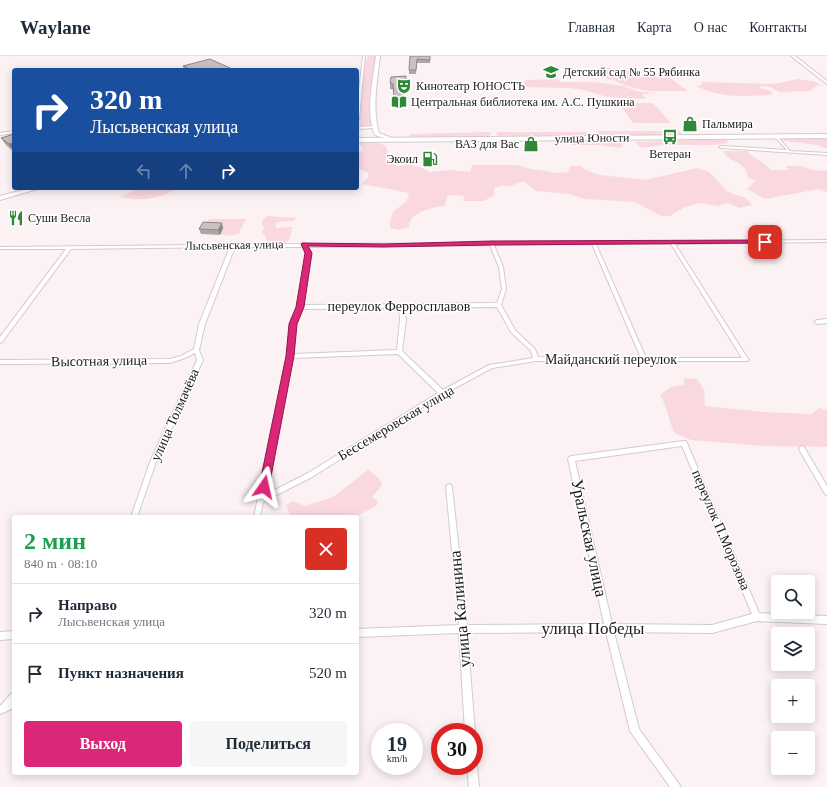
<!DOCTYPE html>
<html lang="ru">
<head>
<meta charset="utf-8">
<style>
  :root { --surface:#fff; --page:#f6f6f7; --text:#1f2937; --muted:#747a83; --line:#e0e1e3; --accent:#db2777 }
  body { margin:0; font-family:Georgia,serif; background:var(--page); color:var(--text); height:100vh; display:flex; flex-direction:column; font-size:15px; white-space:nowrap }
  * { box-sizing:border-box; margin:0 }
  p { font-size:13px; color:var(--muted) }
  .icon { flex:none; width:22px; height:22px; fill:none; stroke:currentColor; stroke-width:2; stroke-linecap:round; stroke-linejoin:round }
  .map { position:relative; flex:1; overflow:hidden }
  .details { position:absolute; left:12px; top:459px; width:347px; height:260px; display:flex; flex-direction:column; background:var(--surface); border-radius:4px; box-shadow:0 2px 10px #0003 }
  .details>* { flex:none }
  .guide { position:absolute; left:12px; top:12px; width:347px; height:122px; border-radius:4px; box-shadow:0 2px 10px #0003; background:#1a4fa0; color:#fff; overflow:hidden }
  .buttons { position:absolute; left:771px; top:519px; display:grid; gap:8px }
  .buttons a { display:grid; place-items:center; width:44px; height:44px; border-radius:4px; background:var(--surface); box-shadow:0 2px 10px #0003; font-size:20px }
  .speed { position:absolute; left:371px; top:667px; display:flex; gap:8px; font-size:20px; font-weight:700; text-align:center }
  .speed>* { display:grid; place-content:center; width:52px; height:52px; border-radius:50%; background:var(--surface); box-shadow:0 2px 10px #0003; line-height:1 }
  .speed small { font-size:10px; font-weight:400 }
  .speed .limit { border:6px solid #d22; background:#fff; color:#111 }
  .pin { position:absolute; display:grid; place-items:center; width:34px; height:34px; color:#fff; margin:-17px; border-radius:8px; box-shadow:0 2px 6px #0006 }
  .me { position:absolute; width:44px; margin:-22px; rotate:11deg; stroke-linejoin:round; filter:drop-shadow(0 0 3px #0008) }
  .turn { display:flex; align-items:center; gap:14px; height:84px; padding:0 12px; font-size:18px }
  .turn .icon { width:52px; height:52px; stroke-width:2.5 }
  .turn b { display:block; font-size:28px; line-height:34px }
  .lanes { display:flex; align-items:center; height:38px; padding:0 12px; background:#0003; justify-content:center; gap:20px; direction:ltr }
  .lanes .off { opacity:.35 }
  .round { display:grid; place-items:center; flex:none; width:42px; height:42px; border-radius:4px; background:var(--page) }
  .head { display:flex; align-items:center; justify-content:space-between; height:68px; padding:0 12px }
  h1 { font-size:24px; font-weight:600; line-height:30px; color:#1e9e55 }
  .primary-button { display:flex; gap:8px; margin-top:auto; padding:8px 12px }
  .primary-button a { flex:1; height:46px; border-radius:4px; background:var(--accent); color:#fff; font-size:16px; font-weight:600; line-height:46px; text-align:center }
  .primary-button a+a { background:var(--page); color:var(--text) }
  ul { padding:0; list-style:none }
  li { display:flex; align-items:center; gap:12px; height:60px; padding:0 12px; border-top:1px solid var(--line) }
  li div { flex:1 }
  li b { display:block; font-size:15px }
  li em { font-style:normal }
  header { display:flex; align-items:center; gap:24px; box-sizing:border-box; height:56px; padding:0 20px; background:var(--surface); border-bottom:1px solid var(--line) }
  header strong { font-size:19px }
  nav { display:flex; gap:22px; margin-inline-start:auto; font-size:14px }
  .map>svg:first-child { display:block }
</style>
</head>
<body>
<header>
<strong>Waylane</strong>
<nav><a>Главная</a><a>Карта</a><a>О нас</a><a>Контакты</a></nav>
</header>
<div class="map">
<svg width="827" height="731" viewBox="0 0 827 731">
  <rect width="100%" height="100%" fill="#fcf2f4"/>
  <g fill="#fad8df">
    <path d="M368,0H375L376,7L371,69L359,70L365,10Z"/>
    <path d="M599,12L623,13L640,20L670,22L688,35H648L626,30L613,24L593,20L588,16Z"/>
    <path d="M558,23L561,26H593L623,30L640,36L659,37L642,38L645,41L644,43L607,41L584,34L569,32L521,31L519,29L525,28L524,25L528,24Z"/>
    <path d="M798,23L816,26L820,29L816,30L811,35L779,36L770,31L760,30V32L771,35L772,39C742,40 724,43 696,30L702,29V26L774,28Z"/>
    <path d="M619,47H653L671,67H633Z"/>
    <path d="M599,75H679L682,78L675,79L596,80L593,77Z"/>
    <path d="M488,76L491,77L489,80L417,81L410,80L409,78Z"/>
    <path d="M497,76H586L588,78L586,79L498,80L496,78Z"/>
    <path d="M720,83H726L728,87C708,91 688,88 668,89C659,89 649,92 640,91L635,86Z"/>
    <path d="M782,83H827V93L817,89L784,85Z"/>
    <path d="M621,84L623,90L619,92L601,89H573L568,87L570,85Z"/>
    <path d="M359,87C372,87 393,83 386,103L398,110L408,108L420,111L430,116L450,114L470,116L472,109H517L531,113L558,117L568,116L570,110H580L586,114L600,119L646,124L697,112L709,116L727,135L733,138L746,142L752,149L740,152L728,147L719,150L699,147L683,152L670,160H661L635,146L585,143L569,138L536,135L525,126H520L511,130H502L494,132V139L484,145H463L464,140L448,139L445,150C433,151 409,156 409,171L398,174L391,172L389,167L394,155L407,145L409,137L362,128L369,120L368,117L357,112V96L364,95Z"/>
    <path d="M723,95H747C755,104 764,105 771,114H789L786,110H801L813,114L827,115V136L819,133L765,143L747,133L756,124L748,122C746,104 730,108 723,95Z"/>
    <path d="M151,132H177C159,143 141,146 120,141L135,134Z"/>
    <path d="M267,160L296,162L294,165L277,166L275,172L293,171L289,184L285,187L267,185L265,180L262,177L264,171L262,169V165Z"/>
    <path d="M209,163H246L239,177C226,184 215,176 204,170Z"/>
    <path d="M685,322L697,323L704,334L705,350L764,356L812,358L819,352L827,354V391L762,390L691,384L674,377C669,365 667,350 660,339L671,331L683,329Z"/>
    <path d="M368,414L379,422L382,429L372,441L378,445L376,450L355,461H288L290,460L286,449L293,445L305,450L333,441Z"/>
  </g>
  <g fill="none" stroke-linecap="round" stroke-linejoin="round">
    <g stroke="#d4cacc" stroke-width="2">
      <g id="street">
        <path d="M363,0H365L359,63L357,64V50Z"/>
        <path d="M376,70V72H375L357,73V71Z"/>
        <path d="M14,75V77L0,79V77Z"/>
        <path d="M776,79L790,95L827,97V99L721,92L719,91L721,90L787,94L774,80Z"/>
        <path d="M827,184V186L675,188L748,303L749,304L748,305H536L492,312L444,338L312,421L263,446L260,461H254L287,300L291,263L298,251L307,197L303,191H235L205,268L199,294L203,304L156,406L137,461H131L150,406L197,304L195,297L185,302L170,307L0,308V304L170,303L181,300L194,293L199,268L230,191L71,193L2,286L0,287V281L66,193H0V191L302,188L304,187L306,188L489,187L491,186L493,187L591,186L593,185L595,186ZM592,188L641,302L538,301L535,293L515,274L501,249L506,233L503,211L494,189ZM596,188H671L742,302H646ZM490,189L499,211L502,233L497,247L303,249L311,197L308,191ZM497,251L511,276L531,295L533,302L489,309L443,334L402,295L406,263L404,252ZM399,252L400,263L397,294L293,298L297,263L302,253ZM398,298L438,337L308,417L265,439L292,302Z"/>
        <path d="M827,263V267L817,268L814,266L817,264Z"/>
        <path d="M684,385H686L687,387L759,557L827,560V568L757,565L712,577L614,576L639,673L679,728L681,731H670L632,678L630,675L606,576L467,577L475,676L474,677V676H465L459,577L357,581V573L459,569L446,431L447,429L449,428L451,429L452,431L467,569L604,568L568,403L569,401L571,400ZM682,390L752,558L712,569L612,568L575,405Z"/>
        <path d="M802,390L804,391L827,430V439L825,438L800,395L799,393L800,391Z"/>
        <path d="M14,575V583L0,584V576Z"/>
        <path d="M14,637V652L0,658V650L11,638Z"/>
        <path d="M474,706L475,707L477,710L479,731H469L467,710H474Z"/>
      </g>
    </g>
    <g stroke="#d4cacc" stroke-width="2">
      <g id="secondary">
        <path d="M376,0H380C377,26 372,52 379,77L392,82V84H390L375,79C365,55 373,25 376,0Z"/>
        <path d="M791,0H795L827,25V28Z"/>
      </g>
    </g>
    <g stroke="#d4cacc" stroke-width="2">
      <g id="primary">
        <path d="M827,78V82L357,86V82Z"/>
        <path d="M31,132H41L0,144V140Z"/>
      </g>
    </g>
    <use href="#street" fill="#fff" fill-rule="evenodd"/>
    <use href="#secondary" fill="#fff" fill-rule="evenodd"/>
    <use href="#primary" fill="#fff" fill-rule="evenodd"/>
  </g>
  <g fill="#afa6a8">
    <path d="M410,0H430V7H417L416,18H409Z"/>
    <path d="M183,10L230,12V14H184Z"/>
    <path d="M406,20V34H404V48H394V34L390,33V27Z"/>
    <path d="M14,78V95H13L6,89L1,82Z"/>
    <path d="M223,172L220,179L201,178L199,173Z"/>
  </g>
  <g fill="#8e8788">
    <path d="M230,12V14H220Z"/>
    <path d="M14,87V95H13L9,88Z"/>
    <path d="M222,167L223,172L220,179L218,174Z"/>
  </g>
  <g fill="#cbc1c3" stroke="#8e8788">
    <path d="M410,0H430V4L417,3L416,14H409Z"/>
    <path d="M210,3L230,12L220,14H192L183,10Z"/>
    <path d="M406,20V28H404V42H394L393,28L390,27L391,21Z"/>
    <path d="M14,78V87L9,88L1,82Z"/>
    <path d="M203,166L222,167L218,174L199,173Z"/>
  </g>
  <path fill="#db2777" stroke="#8e194d" d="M765,184L769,186L768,187L491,189L384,191L308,190L312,197L304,251L297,268L294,300L269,431L267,434L264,435L260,434L259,431L286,300L289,268L296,251L305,197L301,188L302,187L384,188L491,185Z"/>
  <defs>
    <g id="school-bare" transform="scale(1.2)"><path d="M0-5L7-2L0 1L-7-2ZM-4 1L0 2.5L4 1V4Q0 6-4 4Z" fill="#2f8838" stroke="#fff" stroke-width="2.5" paint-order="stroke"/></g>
    <g id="theatre-bare" transform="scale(1.2)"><path d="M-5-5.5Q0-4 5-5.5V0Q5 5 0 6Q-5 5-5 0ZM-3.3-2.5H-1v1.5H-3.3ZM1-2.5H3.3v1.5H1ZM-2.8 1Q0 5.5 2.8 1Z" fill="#2f8838" stroke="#fff" stroke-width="2.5" paint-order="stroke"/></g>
    <g id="library-bare" transform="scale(1.2)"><path d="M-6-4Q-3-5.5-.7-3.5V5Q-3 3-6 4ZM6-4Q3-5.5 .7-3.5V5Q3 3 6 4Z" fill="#2f8838" stroke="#fff" stroke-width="2.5" paint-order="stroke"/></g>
    <g id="shop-bare" transform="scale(1.2)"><path d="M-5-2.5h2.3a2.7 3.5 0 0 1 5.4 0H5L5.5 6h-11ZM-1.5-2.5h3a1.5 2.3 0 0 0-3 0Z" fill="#2f8838" stroke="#fff" stroke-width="2.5" paint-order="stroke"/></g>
    <g id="bus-bare" transform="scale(1.2)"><path d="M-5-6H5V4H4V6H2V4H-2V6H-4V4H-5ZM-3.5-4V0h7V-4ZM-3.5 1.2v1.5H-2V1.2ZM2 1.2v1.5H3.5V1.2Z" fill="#2f8838" stroke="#fff" stroke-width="2.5" paint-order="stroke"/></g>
    <g id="fuel-bare" transform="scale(1.2)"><path d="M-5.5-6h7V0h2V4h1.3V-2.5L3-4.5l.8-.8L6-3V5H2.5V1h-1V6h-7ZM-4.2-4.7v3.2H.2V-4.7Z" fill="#2f8838" stroke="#fff" stroke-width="2.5" paint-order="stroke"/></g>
    <g id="restaurant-bare" transform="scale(1.2)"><path d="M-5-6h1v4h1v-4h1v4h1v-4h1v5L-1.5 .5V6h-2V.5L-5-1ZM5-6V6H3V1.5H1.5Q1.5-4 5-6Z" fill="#2f8838" stroke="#fff" stroke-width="2.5" paint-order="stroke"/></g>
  </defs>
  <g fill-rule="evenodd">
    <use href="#school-bare" x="551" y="16"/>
    <use href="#theatre-bare" x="404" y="30"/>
    <use href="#library-bare" x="399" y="46"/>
    <use href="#shop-bare" x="690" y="68"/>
    <use href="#bus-bare" x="670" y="81"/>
    <use href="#shop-bare" x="531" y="88"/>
    <use href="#fuel-bare" x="430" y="103"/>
    <use href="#restaurant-bare" x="16" y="162"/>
  </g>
  <g text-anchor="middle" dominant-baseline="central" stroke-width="3" stroke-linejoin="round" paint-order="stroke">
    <g font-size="12" fill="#1d1a1b" stroke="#fff" text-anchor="start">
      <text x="563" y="16">Детский сад № 55 Рябинка</text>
      <text x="416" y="30">Кинотеатр ЮНОСТЬ</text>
      <text x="411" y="46">Центральная библиотека им. А.С. Пушкина</text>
      <text x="702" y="68">Пальмира</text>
      <text x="519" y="88" text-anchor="end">ВАЗ для Вас</text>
      <text x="670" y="98" text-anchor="middle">Ветеран</text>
      <text x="418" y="103" text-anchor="end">Экоил</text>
      <text x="28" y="162">Суши Весла</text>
    </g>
    <g font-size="12" fill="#1d1a1b" stroke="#fff">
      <text transform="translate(592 82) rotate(-1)">улица Юности</text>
      <text transform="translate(234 189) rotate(-1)">Лысьвенская улица</text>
    </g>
    <g font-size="14" fill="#1d1a1b" stroke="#fff">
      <text x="399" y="250">переулок Ферросплавов</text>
      <text x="611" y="303">Майданский переулок</text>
      <text transform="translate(99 305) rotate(-1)">Высотная улица</text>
      <text transform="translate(175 359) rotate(-66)">улица Толмачёва</text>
      <text transform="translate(396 367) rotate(-31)">Бессемеровская улица</text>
      <text transform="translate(721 474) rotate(67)">переулок П.Морозова</text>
    </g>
    <g font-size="17" fill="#1d1a1b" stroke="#fff">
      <text transform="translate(589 482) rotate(78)">Уральская улица</text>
      <text transform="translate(460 553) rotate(-95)">улица Калинина</text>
      <text x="593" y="572">улица Победы</text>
    </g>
  </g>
</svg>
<div class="buttons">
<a><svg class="icon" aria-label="search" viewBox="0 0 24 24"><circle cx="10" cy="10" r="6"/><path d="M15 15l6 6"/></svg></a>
<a><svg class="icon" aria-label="layers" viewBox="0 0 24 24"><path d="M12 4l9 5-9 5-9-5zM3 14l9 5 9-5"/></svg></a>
<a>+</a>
<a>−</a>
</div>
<div class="speed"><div>19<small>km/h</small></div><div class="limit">30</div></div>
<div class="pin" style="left:765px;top:186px;background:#d93025"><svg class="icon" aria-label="arrive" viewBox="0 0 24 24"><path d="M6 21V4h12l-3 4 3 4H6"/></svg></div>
<svg class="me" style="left:264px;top:431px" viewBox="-20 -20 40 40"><path d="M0-17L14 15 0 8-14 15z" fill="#db2777" stroke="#fff" stroke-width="4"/></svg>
<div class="guide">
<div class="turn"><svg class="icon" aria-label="right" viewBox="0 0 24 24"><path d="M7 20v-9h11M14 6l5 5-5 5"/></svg><div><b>320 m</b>Лысьвенская улица</div></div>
<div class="lanes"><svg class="icon off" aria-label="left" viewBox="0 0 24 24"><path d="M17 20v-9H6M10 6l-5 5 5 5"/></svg><svg class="icon off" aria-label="ahead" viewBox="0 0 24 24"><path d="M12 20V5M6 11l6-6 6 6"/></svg><svg class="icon" aria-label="right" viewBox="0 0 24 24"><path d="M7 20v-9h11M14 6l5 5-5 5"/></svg></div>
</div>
<section class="details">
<div class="head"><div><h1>2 мин</h1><p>840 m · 08:10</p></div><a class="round" style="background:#d93025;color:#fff"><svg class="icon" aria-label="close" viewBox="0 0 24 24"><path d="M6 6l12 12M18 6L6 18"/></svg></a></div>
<ul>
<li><svg class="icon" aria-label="right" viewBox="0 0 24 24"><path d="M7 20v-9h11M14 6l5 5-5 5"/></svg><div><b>Направо</b><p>Лысьвенская улица</p></div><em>320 m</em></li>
<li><svg class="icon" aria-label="arrive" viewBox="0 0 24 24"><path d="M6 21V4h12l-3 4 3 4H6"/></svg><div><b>Пункт назначения</b></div><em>520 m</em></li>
</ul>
<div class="primary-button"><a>Выход</a><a>Поделиться</a></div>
</section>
</div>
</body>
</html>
